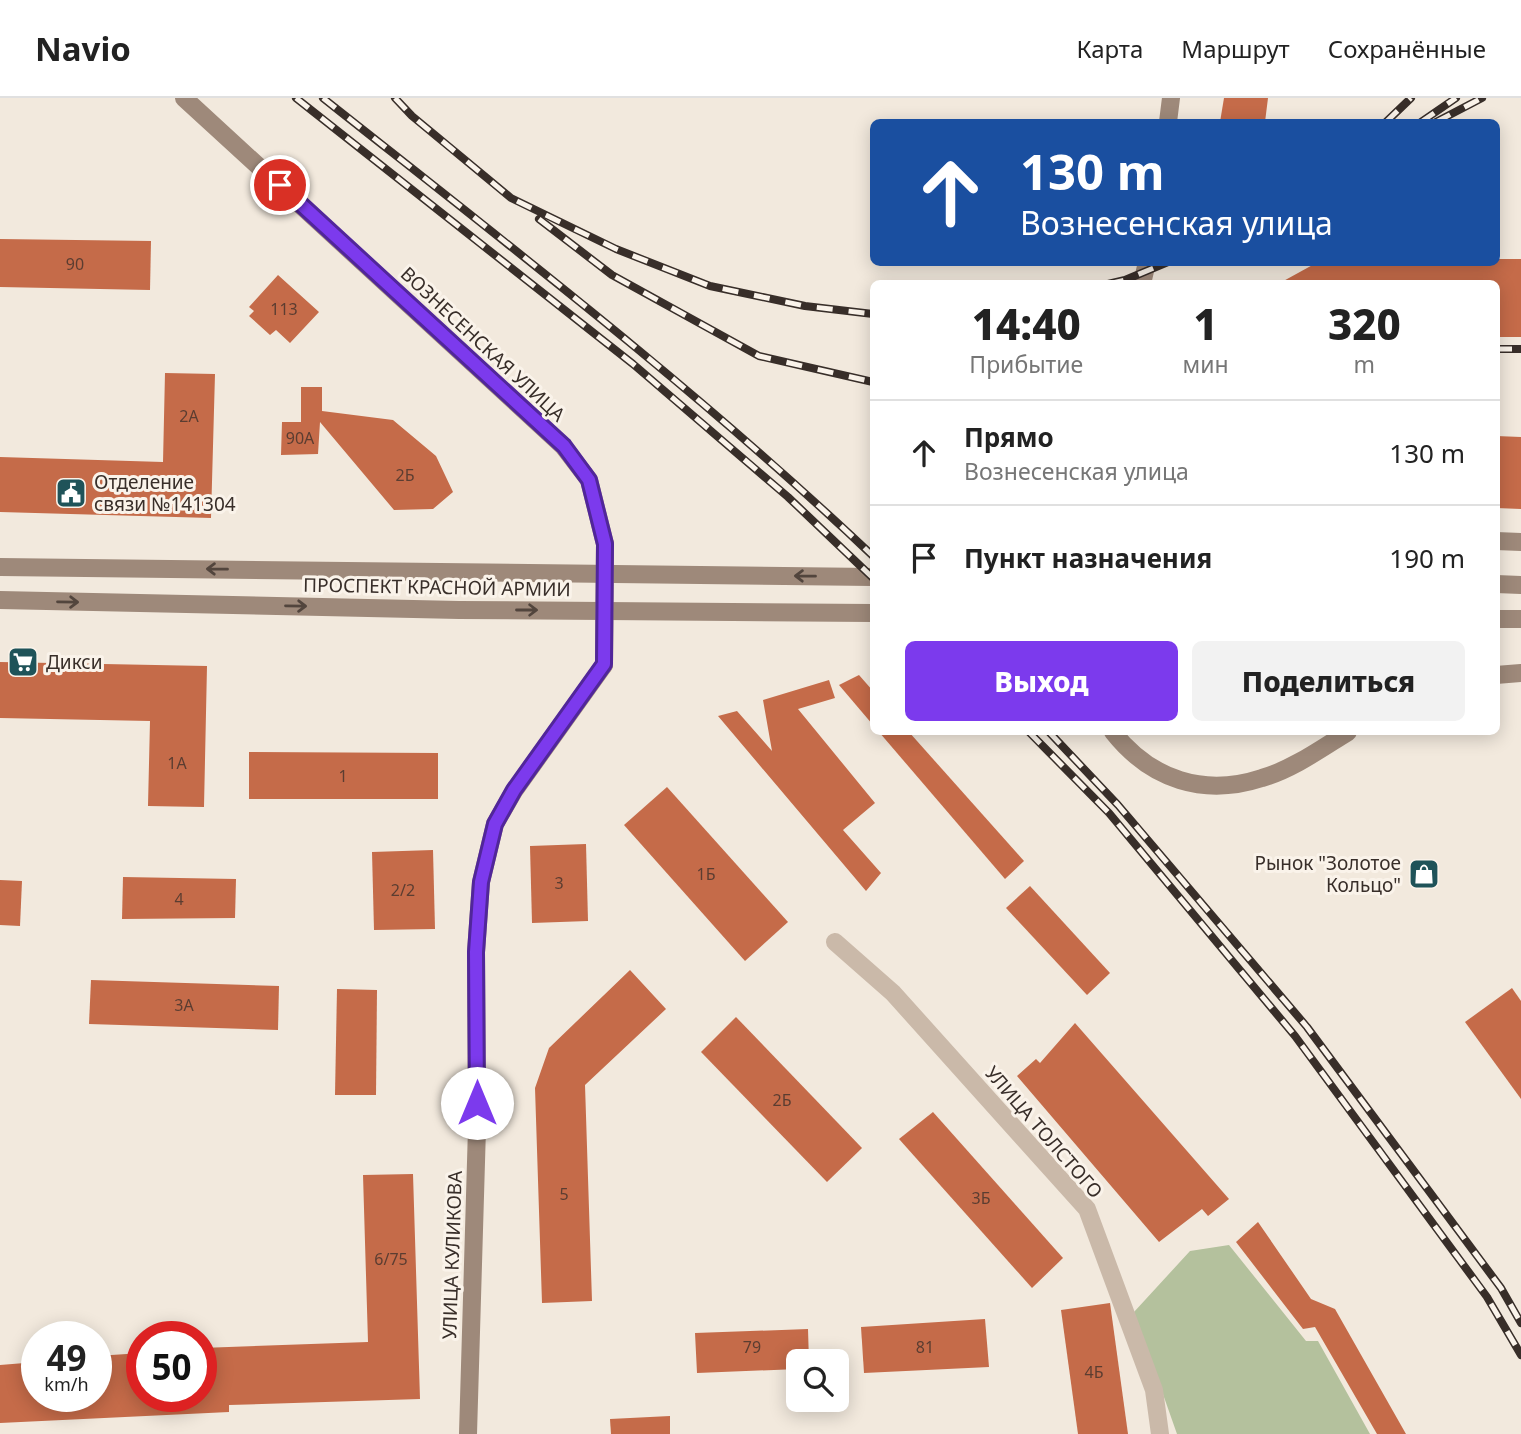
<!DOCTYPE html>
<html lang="ru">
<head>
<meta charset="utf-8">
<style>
  :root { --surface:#fff; --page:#f2f2f2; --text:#222; --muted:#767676; --line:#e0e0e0; --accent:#7c3aed }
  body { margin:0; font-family:"Noto Sans",sans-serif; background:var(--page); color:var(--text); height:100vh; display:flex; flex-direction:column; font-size:26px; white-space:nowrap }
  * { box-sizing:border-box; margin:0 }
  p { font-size:23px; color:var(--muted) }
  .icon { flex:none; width:38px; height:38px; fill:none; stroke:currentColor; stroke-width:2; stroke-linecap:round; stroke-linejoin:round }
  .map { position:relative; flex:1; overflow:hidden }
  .drawer { position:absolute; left:870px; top:182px; width:630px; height:455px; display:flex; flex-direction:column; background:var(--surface); border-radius:10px; box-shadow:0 4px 18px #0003 }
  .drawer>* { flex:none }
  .banner { position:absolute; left:870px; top:21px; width:630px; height:147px; border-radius:10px; box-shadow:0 4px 18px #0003; background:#1a4fa0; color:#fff; overflow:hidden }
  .controls { position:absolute; left:786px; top:1251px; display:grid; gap:14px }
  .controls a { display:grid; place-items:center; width:63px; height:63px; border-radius:10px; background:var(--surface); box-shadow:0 4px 18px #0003; font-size:35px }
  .speed { position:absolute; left:21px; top:1223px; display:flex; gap:14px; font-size:35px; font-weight:700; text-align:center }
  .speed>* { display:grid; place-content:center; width:91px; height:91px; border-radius:50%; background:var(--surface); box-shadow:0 4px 18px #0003; line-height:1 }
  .speed small { font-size:18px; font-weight:400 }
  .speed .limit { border:10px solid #d22; background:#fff; color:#111 }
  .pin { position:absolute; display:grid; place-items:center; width:60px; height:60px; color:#fff; margin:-30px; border:4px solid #fff; border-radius:50%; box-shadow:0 2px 7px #0007 }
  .me { position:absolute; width:77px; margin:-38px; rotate:0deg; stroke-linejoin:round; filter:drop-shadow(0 0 5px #0008) }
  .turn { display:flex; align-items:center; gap:24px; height:147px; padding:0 35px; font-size:32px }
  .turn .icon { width:91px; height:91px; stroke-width:2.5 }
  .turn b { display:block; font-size:49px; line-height:60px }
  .eta { display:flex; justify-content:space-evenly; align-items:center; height:119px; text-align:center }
  .eta b { font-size:42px; font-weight:800; line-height:49px }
  .primary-button { display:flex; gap:14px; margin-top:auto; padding:14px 35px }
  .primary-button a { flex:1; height:80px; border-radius:10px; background:var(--accent); color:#fff; font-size:28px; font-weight:800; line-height:80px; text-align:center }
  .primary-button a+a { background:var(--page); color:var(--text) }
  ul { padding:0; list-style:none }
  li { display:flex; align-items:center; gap:21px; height:105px; padding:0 35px; border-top:2px solid var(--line) }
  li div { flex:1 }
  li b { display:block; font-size:26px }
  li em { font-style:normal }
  header { display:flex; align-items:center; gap:42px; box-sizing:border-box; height:98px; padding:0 35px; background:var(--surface); border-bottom:2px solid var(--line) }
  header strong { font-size:33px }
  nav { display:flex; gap:38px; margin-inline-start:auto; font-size:24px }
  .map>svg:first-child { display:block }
</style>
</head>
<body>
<header>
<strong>Navio</strong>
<nav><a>Карта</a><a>Маршрут</a><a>Сохранённые</a></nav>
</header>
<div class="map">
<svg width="1521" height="1336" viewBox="0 0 1521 1336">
  <rect width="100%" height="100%" fill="#f2e9dd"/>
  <path fill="#b4c19d" d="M1229,1147L1306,1243H1318L1370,1336H1177L1134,1214L1190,1153Z"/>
  <g fill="#c56b49">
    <path d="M1224,0H1268L1265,24H1220Z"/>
    <path d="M0,141L151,143L150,192L0,189Z"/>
    <path d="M1496,161H1521V239H1496V186H1278L1318,164H1496Z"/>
    <path d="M278,177L319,214L290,245L276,232L270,237L249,218L254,213L249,209Z"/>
    <path d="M165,275L215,276L211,420L0,414V359L163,364Z"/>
    <path d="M301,289H322V313L393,322L436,358L453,394L433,411L394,412L320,324L318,356L281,357L282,324H301Z"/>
    <path d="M1496,338L1521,339V411L1496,410Z"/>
    <path d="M0,564L207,568L204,709L148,708L150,623L0,620Z"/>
    <path d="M859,577L873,593V627L839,587Z"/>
    <path d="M829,582L835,600L798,611L875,705L843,732L881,775L866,793L718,618L737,613L772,653L763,602Z"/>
    <path d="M879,634H909L1024,763L1005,781Z"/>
    <path d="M249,654L438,655V701H249Z"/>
    <path d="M667,689L788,824L745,863L624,727Z"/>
    <path d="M586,746L588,823L532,825L530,748Z"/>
    <path d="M433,752L435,831L374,832L372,754Z"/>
    <path d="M123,779L236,781L235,820L122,821Z"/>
    <path d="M0,782L22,783L20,828L0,827Z"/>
    <path d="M1030,788L1110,875L1087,897L1006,810Z"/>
    <path d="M630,872L666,911L585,987L592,1203L542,1205L535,990L549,950Z"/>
    <path d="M91,882L279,888L278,932L89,926Z"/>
    <path d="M1512,890L1521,903V1001L1465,924Z"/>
    <path d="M337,891L377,892L376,997H335Z"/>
    <path d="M736,919L862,1050L827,1084L701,954Z"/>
    <path d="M1075,925L1229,1101L1208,1118L1202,1111L1159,1144L1017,978L1036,961L1040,965Z"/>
    <path d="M933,1014L1063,1160L1032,1190L899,1041Z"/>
    <path d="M413,1076L420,1301L229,1307V1314L0,1325V1267L37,1264V1298H96V1258L142,1255V1298H201V1250L368,1244L363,1077Z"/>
    <path d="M1258,1124L1311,1201L1335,1211L1406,1336H1377L1315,1229L1303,1231L1236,1144Z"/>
    <path d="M1110,1205L1128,1336H1078L1061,1212Z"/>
    <path d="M985,1221L989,1269L864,1275L861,1229Z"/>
    <path d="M808,1231L809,1264H798V1271L697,1275L695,1235Z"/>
    <path d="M670,1318V1336H611L610,1321Z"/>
  </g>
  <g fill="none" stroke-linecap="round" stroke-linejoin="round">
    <path stroke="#cab9a9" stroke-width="18" d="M835,844L893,895L1087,1111L1154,1292L1160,1336"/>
    <g stroke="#9e897a" stroke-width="18">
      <path d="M184,0L563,348L589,382L605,446"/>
      <path d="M1168,24L1171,0"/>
      <path d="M1142,186L1147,164"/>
      <path d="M1496,443L1521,444"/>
      <path d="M0,469L873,479"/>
      <path d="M1496,486L1521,487"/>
      <path d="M0,502L459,512L873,515"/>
      <path d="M1496,521H1521"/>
      <path d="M1496,577L1521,575"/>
      <path d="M1113,634C1151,682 1204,699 1262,680C1293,671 1322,650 1348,634"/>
      <path d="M468,1336L477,1030L476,854L481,784L495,726L514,693L604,567"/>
    </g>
    <g stroke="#382e29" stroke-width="8">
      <g id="rail">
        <path d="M296,0L633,266L788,399L873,480"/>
        <path d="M323,0C510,148 700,294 873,458"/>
        <path d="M395,0L412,18L511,100L616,151L710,188L805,208L873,216"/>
        <path d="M1386,24L1411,0"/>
        <path d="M1421,24L1456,0"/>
        <path d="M1436,24L1482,0"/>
        <path d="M539,121L612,177L759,258L873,284"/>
        <path d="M1108,186L1125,182L1168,164"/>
        <path d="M1496,251H1521"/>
        <path d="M1029,634L1109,715L1295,938L1487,1199L1521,1257"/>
        <path d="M1049,634L1118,707L1307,929L1501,1190L1521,1225"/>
      </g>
    </g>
    <use href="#rail" stroke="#faf3ea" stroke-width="5" stroke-dasharray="16" stroke-linecap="butt"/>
    <path stroke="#9e897a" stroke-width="18" d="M604,567L605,446"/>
  </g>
  <defs><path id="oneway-shaft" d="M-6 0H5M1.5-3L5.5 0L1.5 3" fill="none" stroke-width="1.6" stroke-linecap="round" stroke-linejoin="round" transform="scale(1.75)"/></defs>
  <g stroke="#52453d">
    <use href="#oneway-shaft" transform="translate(217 471) rotate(-179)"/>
    <use href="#oneway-shaft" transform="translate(805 478) rotate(-179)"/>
    <use href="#oneway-shaft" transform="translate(68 504) rotate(1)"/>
    <use href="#oneway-shaft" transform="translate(296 508) rotate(1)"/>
    <use href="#oneway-shaft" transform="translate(527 512)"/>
  </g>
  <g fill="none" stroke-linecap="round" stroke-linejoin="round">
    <g stroke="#51269a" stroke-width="18">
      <path id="route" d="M280,87L564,348L589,382L605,446L604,566L514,692L495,726L481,784L476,854L477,1005"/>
    </g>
    <use href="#route" stroke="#7c3aed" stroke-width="12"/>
  </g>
  <defs>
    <g id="civic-square" transform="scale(1.575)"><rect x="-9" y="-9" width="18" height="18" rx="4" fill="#1f5359" stroke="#faf3ea"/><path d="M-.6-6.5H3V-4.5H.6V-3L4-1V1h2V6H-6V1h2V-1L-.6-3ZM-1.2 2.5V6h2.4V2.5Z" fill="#fff"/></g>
    <g id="supermarket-square" transform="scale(1.575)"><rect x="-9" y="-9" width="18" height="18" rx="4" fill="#1f5359" stroke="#faf3ea"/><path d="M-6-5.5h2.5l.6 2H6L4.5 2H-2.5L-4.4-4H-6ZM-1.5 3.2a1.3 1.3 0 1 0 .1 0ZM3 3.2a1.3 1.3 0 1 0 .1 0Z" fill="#fff"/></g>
    <g id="shop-square" transform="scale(1.575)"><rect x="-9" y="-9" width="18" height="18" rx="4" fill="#1f5359" stroke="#faf3ea"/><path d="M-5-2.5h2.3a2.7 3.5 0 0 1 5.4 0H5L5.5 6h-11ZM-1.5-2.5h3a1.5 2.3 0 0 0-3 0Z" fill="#fff"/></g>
  </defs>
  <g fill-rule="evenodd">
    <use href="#civic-square" x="71" y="395"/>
    <use href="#supermarket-square" x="23" y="564"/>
    <use href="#shop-square" x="1424" y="776"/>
  </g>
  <g text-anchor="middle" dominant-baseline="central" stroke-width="6" stroke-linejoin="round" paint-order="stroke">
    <g font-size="16" fill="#5b3d31">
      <text x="75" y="166">90</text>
      <text x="284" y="211">113</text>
      <text x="189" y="318">2А</text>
      <text x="300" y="340">90А</text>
      <text x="405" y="377">2Б</text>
      <text x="177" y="665">1А</text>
      <text x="343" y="678">1</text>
      <text x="706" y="776">1Б</text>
      <text x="559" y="785">3</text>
      <text x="403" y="792">2/2</text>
      <text x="179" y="801">4</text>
      <text x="184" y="907">3А</text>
      <text x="782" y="1002">2Б</text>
      <text x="564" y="1096">5</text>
      <text x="981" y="1100">3Б</text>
      <text x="391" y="1161">6/75</text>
      <text x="752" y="1249">79</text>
      <text x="925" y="1249">81</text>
      <text x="1094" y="1274">4Б</text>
    </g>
    <g font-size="19" fill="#382e29" stroke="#faf3ea">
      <text transform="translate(483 246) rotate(43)">ВОЗНЕСЕНСКАЯ УЛИЦА</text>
      <text transform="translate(437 489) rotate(1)">ПРОСПЕКТ КРАСНОЙ АРМИИ</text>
      <text transform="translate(1044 1034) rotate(49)">УЛИЦА ТОЛСТОГО</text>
      <text transform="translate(452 1157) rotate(-88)">УЛИЦА КУЛИКОВА</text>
    </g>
    <g font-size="19" fill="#382e29" stroke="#faf3ea" text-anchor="start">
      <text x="94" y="384">Отделение<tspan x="94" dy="22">связи №141304</tspan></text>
      <text x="46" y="564">Дикси</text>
      <text x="1401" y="765" text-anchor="end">Рынок "Золотое<tspan x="1401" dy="22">Кольцо"</tspan></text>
    </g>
  </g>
</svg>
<div class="controls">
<a><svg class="icon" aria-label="search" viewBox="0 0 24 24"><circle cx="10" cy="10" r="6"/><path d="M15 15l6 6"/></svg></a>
</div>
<div class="speed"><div>49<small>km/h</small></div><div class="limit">50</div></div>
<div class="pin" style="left:280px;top:87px;background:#d93025"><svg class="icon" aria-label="arrive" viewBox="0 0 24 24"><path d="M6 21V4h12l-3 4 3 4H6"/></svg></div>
<svg class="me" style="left:477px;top:1005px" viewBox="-20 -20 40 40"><circle r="19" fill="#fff"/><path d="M0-13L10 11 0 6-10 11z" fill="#7c3aed"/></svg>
<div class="banner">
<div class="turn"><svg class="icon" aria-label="ahead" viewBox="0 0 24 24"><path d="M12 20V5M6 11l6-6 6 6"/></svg><div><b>130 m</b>Вознесенская улица</div></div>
</div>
<section class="drawer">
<div class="eta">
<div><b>14:40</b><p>Прибытие</p></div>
<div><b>1</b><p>мин</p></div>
<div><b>320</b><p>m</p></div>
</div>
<ul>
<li><svg class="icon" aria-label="ahead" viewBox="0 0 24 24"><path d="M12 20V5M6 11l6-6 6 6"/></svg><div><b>Прямо</b><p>Вознесенская улица</p></div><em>130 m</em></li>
<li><svg class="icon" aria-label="arrive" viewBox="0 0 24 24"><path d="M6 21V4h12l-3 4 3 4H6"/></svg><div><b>Пункт назначения</b></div><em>190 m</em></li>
</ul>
<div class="primary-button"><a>Выход</a><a>Поделиться</a></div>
</section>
</div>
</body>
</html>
